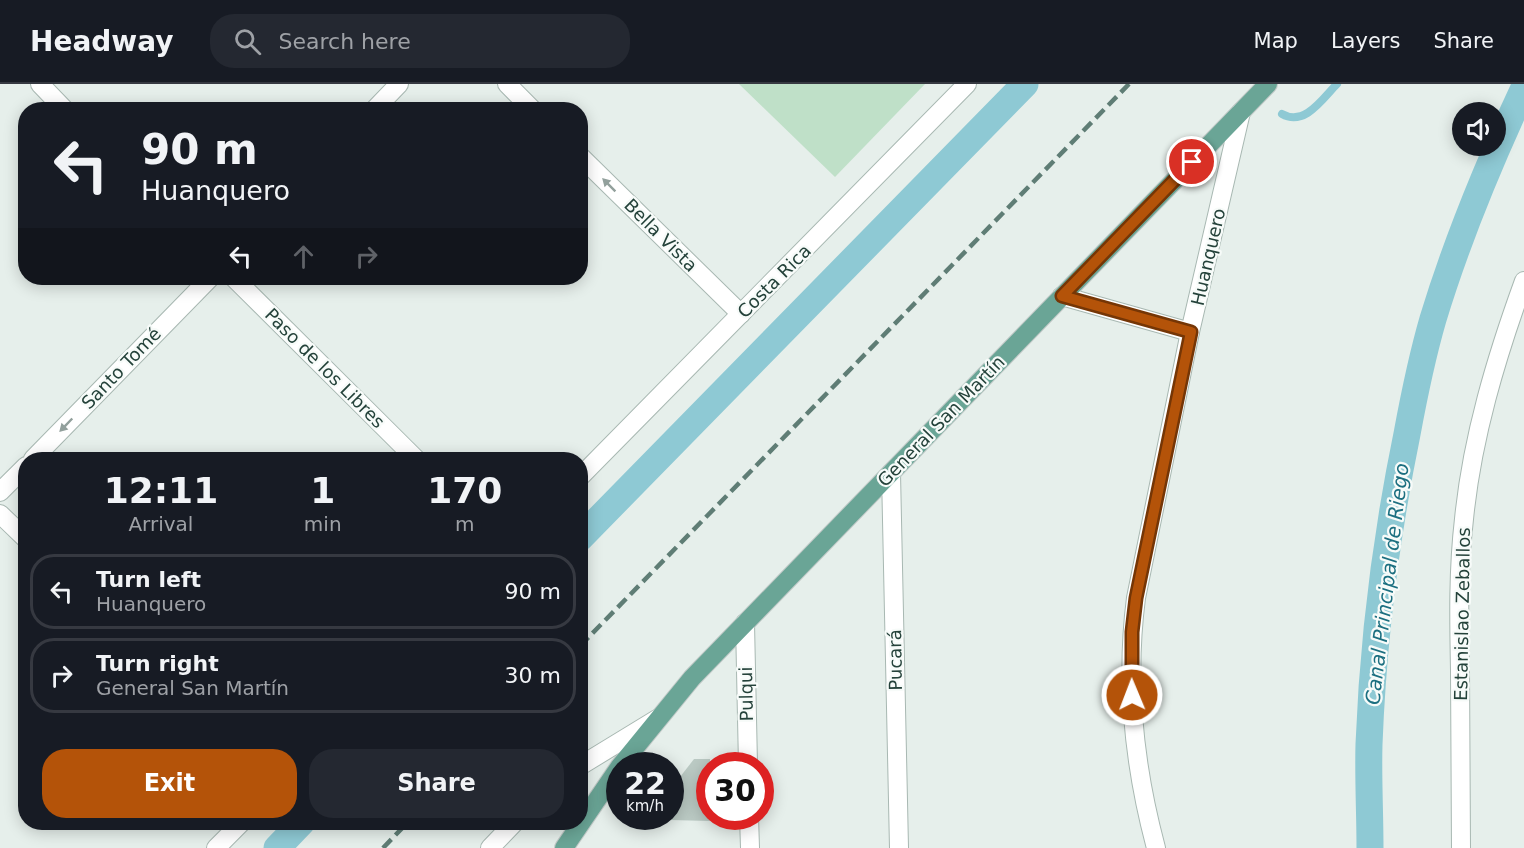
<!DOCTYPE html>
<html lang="en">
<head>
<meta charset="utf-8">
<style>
  :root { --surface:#171b24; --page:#242831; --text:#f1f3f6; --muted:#9ea1a6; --line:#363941; --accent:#b45309 }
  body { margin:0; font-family:"DejaVu Sans",sans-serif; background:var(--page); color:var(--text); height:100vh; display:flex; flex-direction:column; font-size:22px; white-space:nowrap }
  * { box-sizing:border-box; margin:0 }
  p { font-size:20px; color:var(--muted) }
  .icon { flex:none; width:33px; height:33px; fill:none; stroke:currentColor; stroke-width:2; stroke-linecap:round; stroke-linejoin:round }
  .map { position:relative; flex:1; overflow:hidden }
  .drawer { position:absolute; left:18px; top:368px; width:570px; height:378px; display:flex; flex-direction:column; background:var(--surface); border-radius:24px; box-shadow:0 3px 15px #0003 }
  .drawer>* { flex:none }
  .top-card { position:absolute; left:18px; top:18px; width:570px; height:183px; border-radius:24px; box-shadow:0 3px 15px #0003; background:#171b24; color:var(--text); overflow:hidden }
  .buttons { position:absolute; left:1452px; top:18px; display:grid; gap:12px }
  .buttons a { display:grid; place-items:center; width:54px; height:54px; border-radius:50%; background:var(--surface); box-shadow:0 3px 15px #0003; font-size:30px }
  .speed { position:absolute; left:606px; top:668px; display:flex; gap:12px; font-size:30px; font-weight:700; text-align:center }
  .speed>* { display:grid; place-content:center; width:78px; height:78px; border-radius:50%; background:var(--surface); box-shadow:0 3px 15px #0003; line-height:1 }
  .speed small { font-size:15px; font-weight:400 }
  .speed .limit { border:9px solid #d22; background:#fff; color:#111 }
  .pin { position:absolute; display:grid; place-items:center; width:51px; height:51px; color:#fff; margin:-26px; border:3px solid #fff; border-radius:50%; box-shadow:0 2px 6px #0007 }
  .me { position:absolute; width:66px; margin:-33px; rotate:359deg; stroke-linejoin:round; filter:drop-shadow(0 0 4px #0008) }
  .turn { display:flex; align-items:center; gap:21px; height:126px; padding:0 24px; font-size:27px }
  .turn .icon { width:78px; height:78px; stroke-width:2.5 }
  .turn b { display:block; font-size:42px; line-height:51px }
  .lanes { display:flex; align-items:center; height:57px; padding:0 24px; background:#0003; justify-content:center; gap:30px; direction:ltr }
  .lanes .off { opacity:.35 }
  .eta { display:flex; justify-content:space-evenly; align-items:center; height:102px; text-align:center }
  .eta b { font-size:36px; font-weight:600; line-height:42px }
  .cta { display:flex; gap:12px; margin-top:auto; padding:12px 24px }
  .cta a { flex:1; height:69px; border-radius:24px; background:var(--accent); color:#fff; font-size:24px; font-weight:600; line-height:69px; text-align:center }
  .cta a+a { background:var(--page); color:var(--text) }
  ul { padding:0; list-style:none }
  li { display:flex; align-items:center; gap:18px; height:75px; margin:0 12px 9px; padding:0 12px; border:3px solid var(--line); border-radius:24px }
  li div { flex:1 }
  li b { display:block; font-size:22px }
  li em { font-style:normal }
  header { display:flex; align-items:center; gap:36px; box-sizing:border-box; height:84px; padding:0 30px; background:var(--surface); border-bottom:2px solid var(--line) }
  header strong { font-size:28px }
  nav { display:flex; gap:33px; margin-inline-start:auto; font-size:21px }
  .search { width:420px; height:54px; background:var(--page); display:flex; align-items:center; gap:15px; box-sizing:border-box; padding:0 21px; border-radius:24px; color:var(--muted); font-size:22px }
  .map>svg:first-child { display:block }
</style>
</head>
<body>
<header>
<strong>Headway</strong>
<div class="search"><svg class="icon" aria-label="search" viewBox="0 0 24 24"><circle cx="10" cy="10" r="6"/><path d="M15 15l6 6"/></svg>Search here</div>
<nav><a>Map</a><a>Layers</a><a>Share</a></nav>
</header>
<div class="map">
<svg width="1524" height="764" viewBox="0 0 1524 764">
  <rect width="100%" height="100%" fill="#e6efeb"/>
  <path fill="#bfe0c8" d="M739,0H925L835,93Z"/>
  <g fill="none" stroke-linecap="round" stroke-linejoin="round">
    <path stroke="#8ec9d4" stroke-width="8" d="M1282,30C1305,43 1323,14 1337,0"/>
    <g stroke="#8ec9d4" stroke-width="27">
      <path d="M580,454L1025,0"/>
      <path d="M277,764L302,738"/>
      <path d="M1370,764C1370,729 1368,694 1369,660C1373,556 1386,452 1407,350C1414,312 1422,273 1433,235C1457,156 1489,79 1524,4"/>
    </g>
  </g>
  <path fill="#bbcac4" d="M694,675H710V737L670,736V706Z"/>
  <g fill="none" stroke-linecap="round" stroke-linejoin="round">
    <g stroke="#a8b8b2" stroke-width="20">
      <g id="minor">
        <path d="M40,0L65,26"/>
        <path d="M507,0L533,26"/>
        <path d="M374,26L399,0"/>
        <path d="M580,72L741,230"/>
        <path d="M234,194L416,375"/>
        <path d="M1062,212L1190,248"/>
        <path d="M33,375L210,194"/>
        <path d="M891,389L899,764"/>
        <path d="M580,393L967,0"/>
        <path d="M0,408L26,382"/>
        <path d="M0,430L26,455"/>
        <path d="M745,539L748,681"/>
        <path d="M580,682L657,635"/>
        <path d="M749,732L750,764"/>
        <path d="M216,764L242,738"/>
        <path d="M490,764L515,738"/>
        <path d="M1156,764C1134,682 1125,599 1136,514L1190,248L1241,28"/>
        <path d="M1461,764C1461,705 1460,645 1460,586C1459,536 1458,486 1464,435C1472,354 1496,274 1524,197"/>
      </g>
    </g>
    <g stroke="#c2cac8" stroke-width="20">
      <g id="major">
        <path d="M621,681L692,594L1268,0"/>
        <path d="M564,764L620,682"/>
      </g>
    </g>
    <use href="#minor" stroke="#fff" stroke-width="18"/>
    <use href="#major" stroke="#6aa596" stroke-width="18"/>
    <g stroke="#5f7d75" stroke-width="4.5" stroke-dasharray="12 6" stroke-linecap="butt">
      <path d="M580,562L1129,0"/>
      <path d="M383,764L408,738"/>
    </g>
  </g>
  <defs><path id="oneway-solid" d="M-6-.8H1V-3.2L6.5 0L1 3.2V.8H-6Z" transform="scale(1.5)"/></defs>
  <g fill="#92a09c">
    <use href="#oneway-solid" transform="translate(609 101) rotate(-135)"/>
    <use href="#oneway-solid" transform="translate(66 341) rotate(134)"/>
  </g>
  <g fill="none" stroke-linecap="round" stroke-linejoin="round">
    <g stroke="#753606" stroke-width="15">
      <path id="route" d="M1132,611V548L1136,514L1191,248L1062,212L1192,78"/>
    </g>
    <use href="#route" stroke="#b45309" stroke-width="10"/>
  </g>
  <g text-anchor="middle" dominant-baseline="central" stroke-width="4.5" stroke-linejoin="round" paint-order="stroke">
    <g font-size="18" fill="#24423a" stroke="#f7fbf9">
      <text transform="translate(661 151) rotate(45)">Bella Vista</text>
      <text transform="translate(1208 173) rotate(-77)">Huanquero</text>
      <text transform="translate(774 197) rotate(-45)">Costa Rica</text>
      <text transform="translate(121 284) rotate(-46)">Santo Tomé</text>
      <text transform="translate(325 284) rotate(45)">Paso de los Libres</text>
      <text transform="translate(941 337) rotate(-46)">General San Martín</text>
      <text transform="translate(1462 530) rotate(-89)">Estanislao Zeballos</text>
      <text transform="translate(895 576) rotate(-91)">Pucará</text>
      <text transform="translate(746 610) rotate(-91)">Pulqui</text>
    </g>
    <g font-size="20" font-style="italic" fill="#1c6f80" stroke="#f7fbf9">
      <text transform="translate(1387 500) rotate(-83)">Canal Principal de Riego</text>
    </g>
  </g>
</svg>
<div class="buttons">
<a><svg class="icon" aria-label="sound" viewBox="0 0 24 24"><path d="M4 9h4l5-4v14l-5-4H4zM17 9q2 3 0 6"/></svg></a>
</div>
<div class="speed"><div>22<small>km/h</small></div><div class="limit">30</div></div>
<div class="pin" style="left:1192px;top:78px;background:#d93025"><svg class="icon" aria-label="arrive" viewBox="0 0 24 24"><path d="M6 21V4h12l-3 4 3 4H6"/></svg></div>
<svg class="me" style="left:1132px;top:611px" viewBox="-20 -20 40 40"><circle r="17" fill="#b45309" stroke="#fff" stroke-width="3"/><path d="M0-11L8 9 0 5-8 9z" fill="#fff"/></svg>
<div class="top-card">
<div class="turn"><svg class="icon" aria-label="left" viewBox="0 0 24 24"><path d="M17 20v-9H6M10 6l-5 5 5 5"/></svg><div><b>90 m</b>Huanquero</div></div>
<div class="lanes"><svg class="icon" aria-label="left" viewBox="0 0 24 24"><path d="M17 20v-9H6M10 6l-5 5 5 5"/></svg><svg class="icon off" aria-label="ahead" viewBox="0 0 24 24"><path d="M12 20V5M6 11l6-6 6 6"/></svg><svg class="icon off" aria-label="right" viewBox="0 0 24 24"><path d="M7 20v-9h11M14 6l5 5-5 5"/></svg></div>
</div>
<section class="drawer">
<div class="eta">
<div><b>12:11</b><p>Arrival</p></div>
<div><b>1</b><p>min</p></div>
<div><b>170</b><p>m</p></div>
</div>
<ul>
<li><svg class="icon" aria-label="left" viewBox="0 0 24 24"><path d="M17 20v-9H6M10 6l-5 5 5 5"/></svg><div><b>Turn left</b><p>Huanquero</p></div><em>90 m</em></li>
<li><svg class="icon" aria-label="right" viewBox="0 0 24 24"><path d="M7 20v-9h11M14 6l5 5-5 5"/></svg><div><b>Turn right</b><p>General San Martín</p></div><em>30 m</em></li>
</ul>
<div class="cta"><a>Exit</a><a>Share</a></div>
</section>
</div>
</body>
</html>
